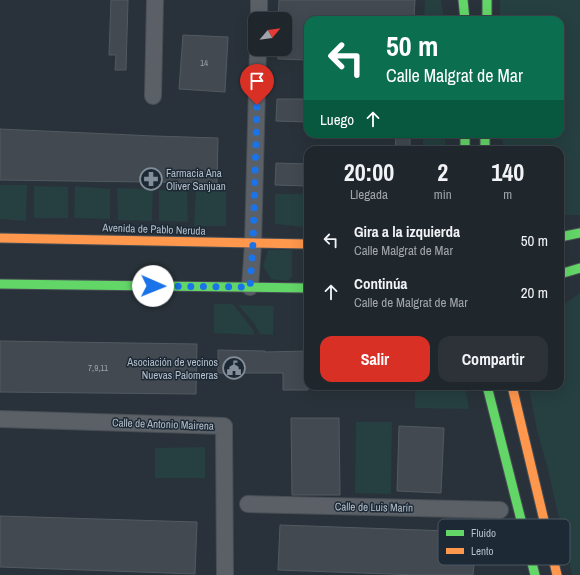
<!DOCTYPE html>
<html lang="es">
<head>
<meta charset="utf-8">
<style>
  :root { --surface:#1f262c; --page:#2c3238; --text:#f1f3f6; --muted:#a1a5a9; --line:#3c4348; --accent:#d93025 }
  body { margin:0; font-family:"Archivo Narrow",sans-serif; background:var(--page); color:var(--text); height:100vh; display:flex; flex-direction:column; font-size:15px; white-space:nowrap }
  * { box-sizing:border-box; margin:0 }
  p { font-size:13px; color:var(--muted) }
  .icon { flex:none; width:22px; height:22px; fill:none; stroke:currentColor; stroke-width:2; stroke-linecap:round; stroke-linejoin:round }
  .map { position:relative; flex:1; overflow:hidden }
  .side { position:absolute; left:304px; top:146px; width:260px; height:244px; display:flex; flex-direction:column; background:var(--surface); border-radius:12px; box-shadow:0 4px 16px #0002,0 0 0 1px var(--line) }
  .side>* { flex:none }
  .hud { position:absolute; left:304px; top:16px; width:260px; height:122px; border-radius:12px; box-shadow:0 4px 16px #0002,0 0 0 1px var(--line); background:#0b6e4f; color:#fff; overflow:hidden }
  .needle { width:26px; rotate:61deg }
  .tools { position:absolute; left:248px; top:12px; display:grid; gap:8px }
  .tools a { display:grid; place-items:center; width:44px; height:44px; border-radius:8px; background:var(--surface); box-shadow:0 4px 16px #0002,0 0 0 1px var(--line); font-size:20px }
  .pin { position:absolute; display:grid; place-items:center; width:34px; height:34px; color:#fff; margin:-41px -17px; border-radius:50% 50% 50% 0; rotate:-45deg; box-shadow:0 0 4px #0007 }
  .pin .icon { rotate:45deg }
  .me { position:absolute; width:44px; margin:-22px; rotate:91deg; stroke-linejoin:round; filter:drop-shadow(0 0 3px #0008) }
  .turn { display:flex; align-items:center; gap:14px; height:84px; padding:0 16px; font-size:18px }
  .turn .icon { width:52px; height:52px; stroke-width:2.5 }
  .turn b { display:block; font-size:28px; line-height:34px }
  .then { display:flex; align-items:center; height:38px; padding:0 16px; background:#0003; gap:8px; font-size:15px }
  .eta { display:flex; justify-content:space-evenly; align-items:center; height:68px; text-align:center }
  .eta b { font-size:24px; font-weight:700; line-height:28px }
  .primary-button { display:flex; gap:8px; margin-top:auto; padding:8px 16px }
  .primary-button a { flex:1; height:46px; border-radius:12px; background:var(--accent); color:#fff; font-size:16px; font-weight:700; line-height:46px; text-align:center }
  .primary-button a+a { background:var(--page); color:var(--text) }
  ul { padding:0; list-style:none }
  li { display:flex; align-items:center; gap:12px; height:52px; padding:0 16px }
  li div { flex:1 }
  li b { display:block; font-size:15px }
  li em { font-style:normal }
  .map>svg:first-child { display:block }
</style>
</head>
<body>
<div class="map">
<svg width="580" height="575" viewBox="0 0 580 575">
  <rect width="100%" height="100%" fill="#29323a"/>
  <g fill="#263f40">
    <path d="M425,0H441L444,20H424Z"/>
    <path d="M500,0H580V215H565L560,210V150H503L502,134H560V20H500Z"/>
    <rect x="423" y="134" width="22" height="16"/>
    <path d="M0,185H27L26,221L0,219Z"/>
    <path d="M34,186L68,187V218H34Z"/>
    <path d="M75,186L110,189V219L74,218Z"/>
    <path d="M117,188L153,189L152,221L118,220Z"/>
    <path d="M196,189L226,190V226H194Z"/>
    <path d="M159,190L187,191L188,222L159,221Z"/>
    <path d="M275,194H304V227L275,224Z"/>
    <path d="M268,250H292V277L288,281L271,279L263,266Z"/>
    <path d="M580,293V575H572L548,470L537,430L530,394L531,386H560V310L567,302Z"/>
    <path d="M214,304H233L254,331V335L214,333Z"/>
    <path d="M238,305L274,306L273,335L260,334L254,323Z"/>
    <path d="M415,386H465L469,409L415,408Z"/>
    <path d="M356,422H392L391,494L355,493Z"/>
    <path d="M205,447V478H155V448Z"/>
  </g>
  <g fill="#424950" stroke="#525a61">
    <path d="M111,0H128L126,70H115L116,55H109Z"/>
    <path d="M279,0H415L414,20H308V60L278,59V49H285V19H278Z"/>
    <path d="M183,35L228,37L225,92L179,89Z"/>
    <path d="M277,99H308V122L276,121Z"/>
    <path d="M0,129L154,136L218,138L217,183L0,180Z"/>
    <path d="M396,134H410V150H395Z"/>
    <path d="M276,163L308,164V186L275,185Z"/>
    <path d="M0,341L197,344L196,394L0,392Z"/>
    <path d="M218,350L265,351V352L308,351V390H283V373H218Z"/>
    <path d="M291,418H339L340,495H292Z"/>
    <path d="M399,426L444,428L441,493L397,491Z"/>
    <path d="M0,516L197,522L195,574L0,567Z"/>
    <path d="M280,525L477,532L473,575H418L278,570Z"/>
  </g>
  <g fill="none" stroke-linecap="round" stroke-linejoin="round">
    <g stroke="#484e54" stroke-width="18">
      <g id="street">
        <path d="M259,19V0"/>
        <path d="M153,96L155,0"/>
        <path d="M250,287L253,244L258,49"/>
        <path d="M0,419L224,426L225,575"/>
        <path d="M248,504L500,510"/>
      </g>
    </g>
    <g stroke="#484e54" stroke-width="11">
      <g id="fast">
        <path d="M463,0L465,20"/>
        <path d="M487,0V20"/>
        <path d="M465,134V150"/>
        <path d="M485,134V150"/>
        <path d="M560,237L580,233"/>
        <path d="M560,274L580,268"/>
        <path d="M0,284L308,288"/>
        <path d="M487,386L535,575"/>
      </g>
    </g>
    <g stroke="#484e54" stroke-width="11">
      <g id="slow">
        <path d="M0,238L308,244"/>
        <path d="M512,386L557,575"/>
      </g>
    </g>
    <use href="#street" stroke="#5b6067" stroke-width="16"/>
    <use href="#fast" stroke="#63d668" stroke-width="9"/>
    <use href="#slow" stroke="#ff974d" stroke-width="9"/>
  </g>
  <g fill="none" stroke-linecap="round" stroke-linejoin="round">
    <path stroke="#1a73e8" stroke-width="7" stroke-dasharray="0 12.6" d="M153,286L250,287L253,244L257,105"/>
  </g>
  <defs>
    <g id="pharmacy-ring" transform="scale(1.15)"><circle r="9.5" fill="#1d2935" stroke="#838e98" stroke-width="1.5"/><path d="M-2-6h4v4h4v4h-4v4h-4v-4h-4v-4h4Z" fill="#838e98"/></g>
    <g id="civic-ring" transform="scale(1.15)"><circle r="9.5" fill="#1d2935" stroke="#838e98" stroke-width="1.5"/><path d="M-.6-6.5H3V-4.5H.6V-3L4-1V1h2V6H-6V1h2V-1L-.6-3ZM-1.2 2.5V6h2.4V2.5Z" fill="#838e98"/></g>
  </defs>
  <g fill-rule="evenodd">
    <use href="#pharmacy-ring" x="151" y="179"/>
    <use href="#civic-ring" x="234" y="368"/>
  </g>
  <g text-anchor="middle" dominant-baseline="central" stroke-width="3" stroke-linejoin="round" paint-order="stroke">
    <g font-size="9" fill="#98a2ac">
      <text x="204" y="63">14</text>
      <text x="98" y="368">7,9,11</text>
    </g>
    <g font-size="11" fill="#b4bfcb" stroke="#1d2935" text-anchor="start">
      <text x="166" y="173">Farmacia Ana<tspan x="166" dy="13">Oliver Sanjuan</tspan></text>
      <text x="218" y="362" text-anchor="end">Asociación de vecinos<tspan x="218" dy="13">Nuevas Palomeras</tspan></text>
    </g>
    <g font-size="11" fill="#b4bfcb" stroke="#1d2935">
      <text transform="translate(154 229) rotate(2)">Avenida de Pablo Neruda</text>
      <text transform="translate(163 424) rotate(2)">Calle de Antonio Mairena</text>
      <text transform="translate(374 507) rotate(1)">Calle de Luis Marín</text>
    </g>
  </g>
  <rect x="438" y="519" width="132" height="46" rx="6" fill="#1d2935" stroke="#4a5662" stroke-width="1"/>
  <rect x="446" y="530" width="18" height="6" fill="#63d668"/>
  <rect x="446" y="548" width="18" height="6" fill="#ff974d"/>
  <g font-size="11" fill="#b4bfcb">
    <text x="471" y="537">Fluido</text>
    <text x="471" y="555">Lento</text>
  </g>
</svg>
<div class="tools">
<a><svg class="needle" viewBox="-14 -14 28 28"><path d="M0-13l5 13h-10z" fill="#e53935"/><path d="M0 13l5-13h-10z" fill="#a1a5a9"/></svg></a>
</div>
<div class="pin" style="left:257px;top:105px;background:#d93025"><svg class="icon" aria-label="arrive" viewBox="0 0 24 24"><path d="M6 21V4h12l-3 4 3 4H6"/></svg></div>
<svg class="me" style="left:153px;top:286px" viewBox="-20 -20 40 40"><circle r="19" fill="#fff"/><path d="M0-13L10 11 0 6-10 11z" fill="#1a73e8"/></svg>
<div class="hud">
<div class="turn"><svg class="icon" aria-label="left" viewBox="0 0 24 24"><path d="M17 20v-9H6M10 6l-5 5 5 5"/></svg><div><b>50 m</b>Calle Malgrat de Mar</div></div>
<div class="then">Luego<svg class="icon" aria-label="ahead" viewBox="0 0 24 24"><path d="M12 20V5M6 11l6-6 6 6"/></svg></div>
</div>
<section class="side">
<div class="eta">
<div><b>20:00</b><p>Llegada</p></div>
<div><b>2</b><p>min</p></div>
<div><b>140</b><p>m</p></div>
</div>
<ul>
<li><svg class="icon" aria-label="left" viewBox="0 0 24 24"><path d="M17 20v-9H6M10 6l-5 5 5 5"/></svg><div><b>Gira a la izquierda</b><p>Calle Malgrat de Mar</p></div><em>50 m</em></li>
<li><svg class="icon" aria-label="ahead" viewBox="0 0 24 24"><path d="M12 20V5M6 11l6-6 6 6"/></svg><div><b>Continúa</b><p>Calle de Malgrat de Mar</p></div><em>20 m</em></li>
</ul>
<div class="primary-button"><a>Salir</a><a>Compartir</a></div>
</section>
</div>
</body>
</html>
